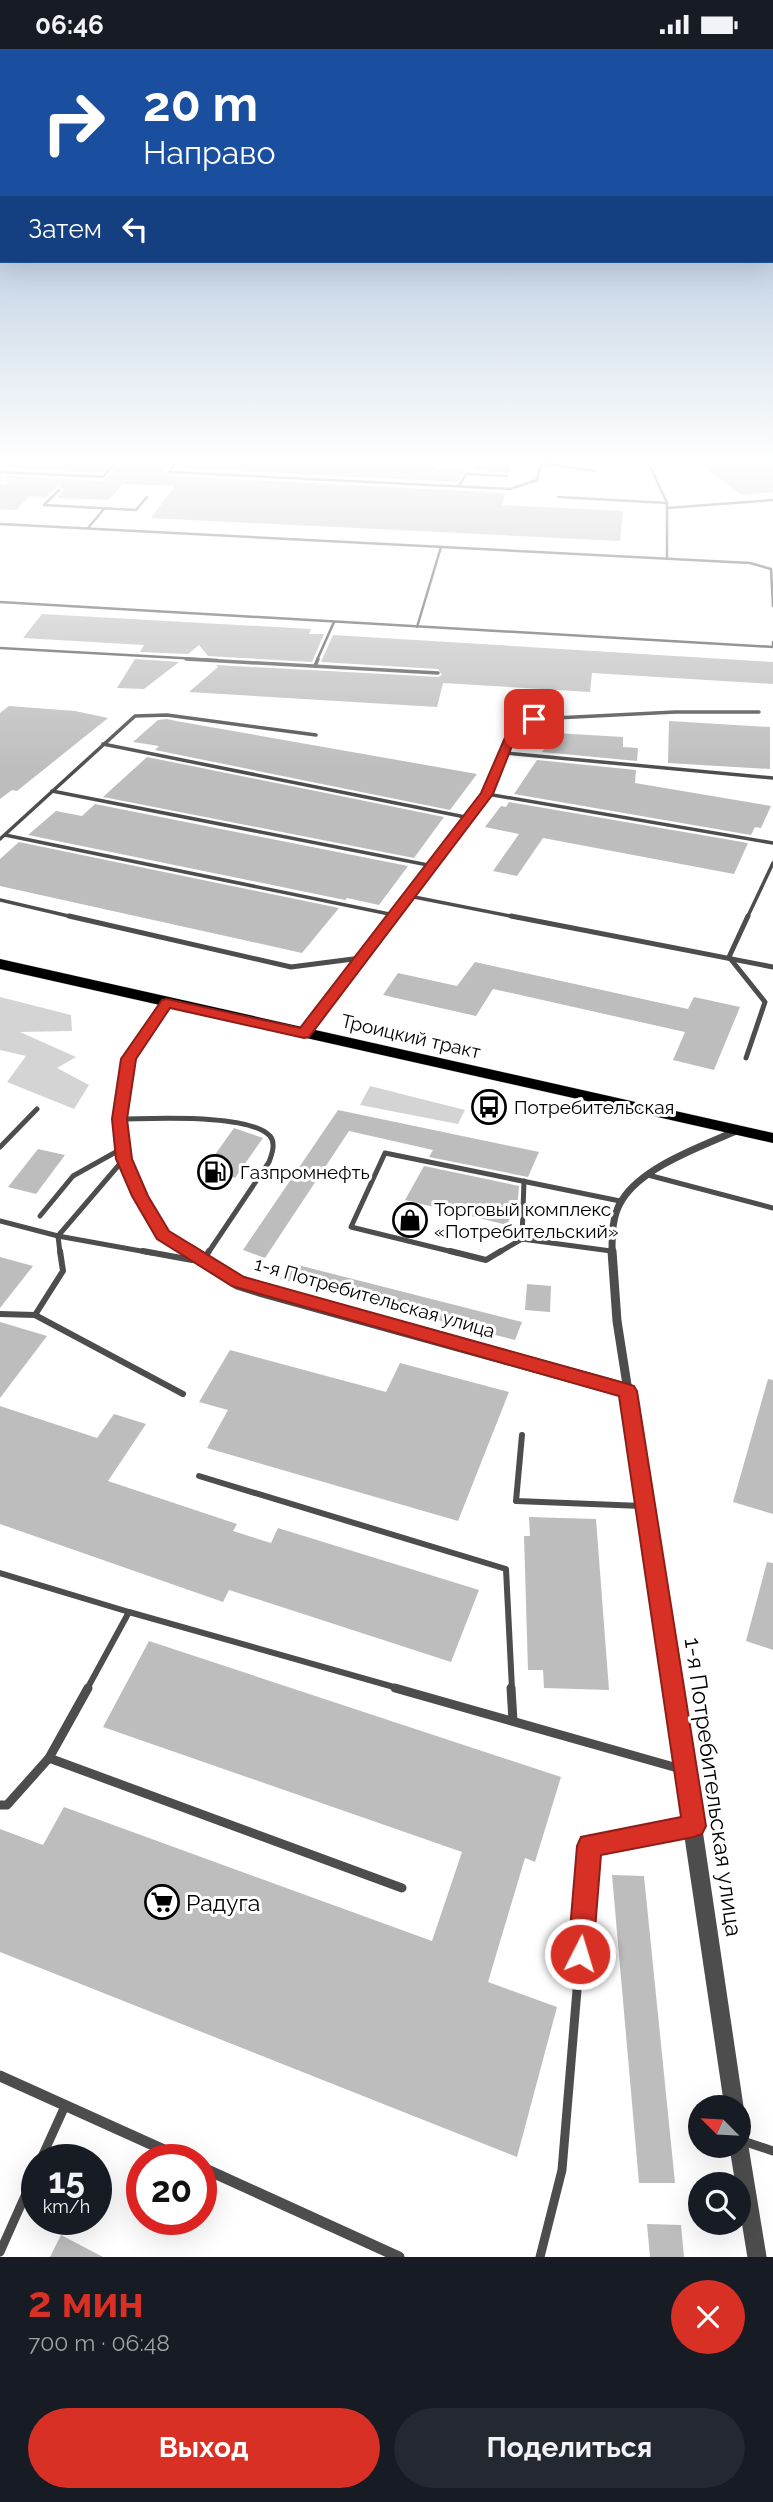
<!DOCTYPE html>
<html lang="ru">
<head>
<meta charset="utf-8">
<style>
  :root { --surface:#171b24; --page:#242831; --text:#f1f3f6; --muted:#9ea1a6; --accent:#d93025 }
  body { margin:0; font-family:Raleway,sans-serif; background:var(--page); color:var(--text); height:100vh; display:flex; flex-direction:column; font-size:26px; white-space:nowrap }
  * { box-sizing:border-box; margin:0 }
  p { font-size:23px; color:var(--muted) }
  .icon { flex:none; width:38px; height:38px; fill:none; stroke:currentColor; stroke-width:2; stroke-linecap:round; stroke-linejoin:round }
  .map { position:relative; height:2208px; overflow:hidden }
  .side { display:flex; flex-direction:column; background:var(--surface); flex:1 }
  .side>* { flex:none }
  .guide { position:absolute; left:0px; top:0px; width:774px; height:214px; box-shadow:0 7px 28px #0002; background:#1a4fa0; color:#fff; overflow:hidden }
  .needle { width:46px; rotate:294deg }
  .buttons { position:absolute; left:688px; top:2046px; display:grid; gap:14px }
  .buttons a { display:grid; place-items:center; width:63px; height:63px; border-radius:50%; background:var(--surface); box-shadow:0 7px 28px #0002; font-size:35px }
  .speed { position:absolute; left:21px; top:2095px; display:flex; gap:14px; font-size:35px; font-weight:700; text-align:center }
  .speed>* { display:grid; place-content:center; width:91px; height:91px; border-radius:50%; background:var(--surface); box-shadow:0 7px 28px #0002; line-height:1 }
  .speed small { font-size:18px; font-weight:400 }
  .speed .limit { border:10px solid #d22; background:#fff; color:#111 }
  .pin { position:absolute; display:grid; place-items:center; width:60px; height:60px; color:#fff; margin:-30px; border-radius:14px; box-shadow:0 4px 10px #0006 }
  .me { position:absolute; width:77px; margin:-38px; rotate:5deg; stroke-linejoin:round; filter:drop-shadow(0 0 5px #0008) }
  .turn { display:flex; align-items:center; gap:24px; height:147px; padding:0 28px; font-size:32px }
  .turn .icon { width:91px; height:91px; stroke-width:2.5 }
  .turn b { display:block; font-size:49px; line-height:60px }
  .then { display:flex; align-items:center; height:66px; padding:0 28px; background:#0003; gap:14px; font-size:26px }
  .round { display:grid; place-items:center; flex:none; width:74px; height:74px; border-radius:37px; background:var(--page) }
  .headline { display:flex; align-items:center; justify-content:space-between; height:119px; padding:0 28px }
  h1 { font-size:42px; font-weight:700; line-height:52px; color:var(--accent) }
  .cta { display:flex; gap:14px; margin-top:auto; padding:14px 28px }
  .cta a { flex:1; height:80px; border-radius:42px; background:var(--accent); color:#fff; font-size:28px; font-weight:700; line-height:80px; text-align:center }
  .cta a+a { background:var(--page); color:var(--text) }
  .status { display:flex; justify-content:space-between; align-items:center; height:49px; padding:0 35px; background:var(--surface); direction:ltr }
  .status svg { height:19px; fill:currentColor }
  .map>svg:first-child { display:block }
</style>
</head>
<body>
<div class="status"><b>06:46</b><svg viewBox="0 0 49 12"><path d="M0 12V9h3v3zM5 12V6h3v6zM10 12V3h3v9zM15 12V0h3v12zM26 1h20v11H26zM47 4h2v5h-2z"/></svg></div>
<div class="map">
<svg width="773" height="2208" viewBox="0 0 773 2208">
  <rect width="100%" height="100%" fill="#fff"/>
  <g fill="#d4d4d4">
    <path d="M0,948L71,966L72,982L20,983L76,1008L57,1019L89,1036L74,1060L7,1033L26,1007L0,1001Z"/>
    <path d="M370,1037L465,1061L458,1075L360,1056Z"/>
  </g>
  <g fill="#bdbdbd">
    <path d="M7,413H111L101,424L7,419Z"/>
    <path d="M120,413H172L165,422L169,427L505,444L502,456L623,462L620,492L151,469L175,437L123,435L109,451L57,449L63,441L59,437L46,448L30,447L16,461L0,460V435L7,436V427L103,432Z"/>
    <path d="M181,413H347L436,417L435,420L464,422L457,433L177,419Z"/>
    <path d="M475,413H512L510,424L473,421Z"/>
    <path d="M696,413H773V443L742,446Z"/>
    <path d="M42,565L311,580L309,585H324L312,613L208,607L199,596L188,605L140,603L144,596L23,589Z"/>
    <path d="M333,586L773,613V635L592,624L590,643L443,634L437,658L189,643L218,618L216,616L438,628L442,626L438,620L321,613Z"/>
    <path d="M135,610L179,613L144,640L117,639Z"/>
    <path d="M9,657L75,662L108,669L17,742L12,741L0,750V664Z"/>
    <path d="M167,670L176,672L477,725L450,761L155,701L159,697L133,693L158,671Z"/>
    <path d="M669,672L770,678V720L668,714Z"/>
    <path d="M555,684L623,688V698L638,699L637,712L542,703Z"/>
    <path d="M147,708L444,768L414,809L103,748Z"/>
    <path d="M537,711L636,721L635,734L771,757L761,779L755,778L751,786L514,745Z"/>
    <path d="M509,753L748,794L734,825L543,789L517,827L493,822L519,785L485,778L501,757L506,758Z"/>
    <path d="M95,755L408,817L379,856L347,849L345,851L28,786L56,762L82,767Z"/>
    <path d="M19,793L339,859L302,904L0,837V810Z"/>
    <path d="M475,913L688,960L694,948L740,958L714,1021L673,1011L685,983L493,940L476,967L383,946L398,924L457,937Z"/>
    <path d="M338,1061L539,1103L528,1128L429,1108L433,1101L349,1082L265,1209L243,1201Z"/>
    <path d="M234,1079L263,1089L235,1129L204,1121Z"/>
    <path d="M38,1100L65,1106L36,1145L8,1138Z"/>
    <path d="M424,1117L519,1137L518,1150L507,1176L405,1151Z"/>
    <path d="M0,1208L33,1217L0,1259Z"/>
    <path d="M290,1214L522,1273L515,1291L280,1230Z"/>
    <path d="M527,1235L551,1237L550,1263L525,1261Z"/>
    <path d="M0,1273L47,1287L0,1349Z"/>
    <path d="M230,1301L386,1343L400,1314L509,1343L458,1472L207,1399L228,1361L199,1353Z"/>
    <path d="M768,1330L773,1331V1465L733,1453Z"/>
    <path d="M0,1357L97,1389L114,1365L146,1375L108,1432L237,1475L233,1482L271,1494L278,1479L479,1541L451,1613L229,1541L223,1553L0,1475Z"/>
    <path d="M529,1468L596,1470L609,1641L544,1639L543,1621H528L524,1487H530Z"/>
    <path d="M767,1513L773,1514V1601L746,1592Z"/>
    <path d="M149,1592L561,1728L535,1813L525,1809L488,1933L557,1958L517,2108L0,1903V1780L43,1796L64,1758L432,1892L462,1803L103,1678Z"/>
    <path d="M612,1826L644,1827L675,2134H639Z"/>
    <path d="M647,2175L681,2176L684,2208H650Z"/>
    <path d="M61,2186L103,2208H50Z"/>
  </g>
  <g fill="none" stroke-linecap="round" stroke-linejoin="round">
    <g stroke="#dbdbdb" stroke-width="1">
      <path id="primary" d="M0,910L773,1084V1094L0,920Z"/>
    </g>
    <g stroke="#4d4d4d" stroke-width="2.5">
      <path d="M177,413L169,423L510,440L537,431L542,413"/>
      <path d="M648,413L667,454"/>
      <path d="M541,414L596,422"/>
      <path d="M0,423L103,428L116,413"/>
      <path d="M459,437L466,425L507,427"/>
      <path d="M59,441L44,456L136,461L147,448"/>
      <path d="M558,448L667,454V509"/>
      <path d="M667,459L773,451"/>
      <path d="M0,475L750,514L771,520L773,557"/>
      <path d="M88,479L104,460"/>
      <path d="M0,553L773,598V593"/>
      <path d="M417,578L441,498"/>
      <path d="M0,599L217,611"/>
      <path d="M317,611L334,573"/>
    </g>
    <g stroke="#4d4d4d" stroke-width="3.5">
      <path d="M186,610L438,624"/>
      <path d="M315,617L318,610"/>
      <path d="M103,695L470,769"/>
      <path d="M505,704L773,729"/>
      <path d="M52,742L433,817"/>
      <path d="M487,745L773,794"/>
      <path d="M5,786L394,866"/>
      <path d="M0,790L135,667L167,666L316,686"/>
      <path d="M409,847L520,869"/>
      <path d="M0,851L77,869"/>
      <path d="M392,869L487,745L514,680L535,670L675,663H759"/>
      <path d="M747,869L773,814"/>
    </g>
    <g stroke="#4d4d4d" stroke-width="5">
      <path d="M69,867L291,918L361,909"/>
      <path d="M511,867L773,918"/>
      <path d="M304,984L394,867"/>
      <path d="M746,1009L765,953L729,908L748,867"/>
      <path d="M120,1070C151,1070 249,1064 270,1087C276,1094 272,1105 269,1113L208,1204"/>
      <path d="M0,1098L37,1060"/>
      <path d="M648,1126L773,1159"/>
      <path d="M40,1167L73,1127L123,1099"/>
      <path d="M0,1172L58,1187L124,1110"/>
      <path d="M522,1190L524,1132"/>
      <path d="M60,1204L58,1187L152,1204"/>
      <path d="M457,1204L351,1178L385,1104L620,1152"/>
      <path d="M498,1204L522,1190L611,1202"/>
    </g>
    <g stroke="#4d4d4d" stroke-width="6">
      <path d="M143,1202L192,1211"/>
      <path d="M450,1202L486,1211L501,1202"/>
      <path d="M204,1210L209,1202"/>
      <path d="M0,1265L35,1266L63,1222L60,1202"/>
      <path d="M35,1266L183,1345"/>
      <path d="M522,1386L516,1452L642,1457"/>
      <path d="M199,1427L506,1520L512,1640"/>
      <path d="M0,1524L129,1563"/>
      <path d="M87,1640L129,1563L401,1640"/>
    </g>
    <g stroke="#4d4d4d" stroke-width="9">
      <path d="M88,1639L49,1709L402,1839"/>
      <path d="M395,1639L681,1720"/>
      <path d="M511,1639L513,1672"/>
      <path d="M0,1756H7L49,1709"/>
      <path d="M743,2092L773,2102"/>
      <path d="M41,2110L65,2057"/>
      <path d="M0,2203L37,2120"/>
      <path d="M540,2208L562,2121L589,1797L687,1778"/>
    </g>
    <path stroke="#4d4d4d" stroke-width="7" d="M612,1204C612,1186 612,1166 622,1151C643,1117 703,1097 738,1081"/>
    <path stroke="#4d4d4d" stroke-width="9" d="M612,1202L617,1272L628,1342"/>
    <g stroke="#4d4d4d" stroke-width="11">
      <path d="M0,2027L184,2110"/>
      <path d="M201,2118L399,2208"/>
    </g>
    <path stroke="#4d4d4d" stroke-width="11" d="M167,954L129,1010L120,1070L124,1110L140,1147L163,1186L192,1204"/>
    <path stroke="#4d4d4d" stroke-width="15" d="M189,1202L238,1233L263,1241L628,1342L672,1640"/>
    <g stroke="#4d4d4d" stroke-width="19">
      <path d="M672,1639L734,2058"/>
      <path d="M738,2092L757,2208"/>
    </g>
    <use href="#primary" fill="#000" fill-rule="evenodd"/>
  </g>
  <linearGradient id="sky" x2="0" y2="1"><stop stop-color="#89aac9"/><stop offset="0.57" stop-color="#fff"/><stop offset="1" stop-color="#fff" stop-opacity="0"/></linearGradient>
  <rect width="773" height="722" fill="url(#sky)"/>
  <path fill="#d93025" stroke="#8d1f18" stroke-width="2" d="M531,668L540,670L518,682L493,745L309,988L304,989L170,959L136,1010L127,1070L132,1110L148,1147L169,1182L244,1228L628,1335L634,1337L637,1342L706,1777L702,1785L694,1788L601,1806L593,1905L589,1914L580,1917L571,1914L568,1905L577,1797L581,1788L681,1768L619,1347L232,1237L157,1190L132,1147L116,1110L112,1070L121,1010L162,951L167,950L300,979L481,744L510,677Z"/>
  <defs>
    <g id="bus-ring" transform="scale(1.75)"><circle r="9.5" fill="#fff" stroke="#000" stroke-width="1.5"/><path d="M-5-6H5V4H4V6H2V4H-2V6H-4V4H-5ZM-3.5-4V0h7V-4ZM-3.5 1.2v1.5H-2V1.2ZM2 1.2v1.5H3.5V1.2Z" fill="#000"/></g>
    <g id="fuel-ring" transform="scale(1.75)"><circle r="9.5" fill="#fff" stroke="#000" stroke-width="1.5"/><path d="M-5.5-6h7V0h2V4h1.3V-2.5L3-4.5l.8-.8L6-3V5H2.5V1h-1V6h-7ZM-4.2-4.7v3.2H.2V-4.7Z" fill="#000"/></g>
    <g id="shop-ring" transform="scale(1.75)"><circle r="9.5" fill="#fff" stroke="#000" stroke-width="1.5"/><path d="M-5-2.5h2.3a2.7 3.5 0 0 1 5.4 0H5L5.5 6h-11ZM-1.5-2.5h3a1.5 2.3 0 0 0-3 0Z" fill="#000"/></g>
    <g id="supermarket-ring" transform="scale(1.75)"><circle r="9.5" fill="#fff" stroke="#000" stroke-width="1.5"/><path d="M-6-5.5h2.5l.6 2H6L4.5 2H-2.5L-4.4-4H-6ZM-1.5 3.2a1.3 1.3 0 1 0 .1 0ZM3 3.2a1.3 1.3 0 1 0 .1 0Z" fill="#000"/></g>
  </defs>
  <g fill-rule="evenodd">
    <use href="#bus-ring" x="489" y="1058"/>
    <use href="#fuel-ring" x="215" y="1123"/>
    <use href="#shop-ring" x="410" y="1171"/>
    <use href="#supermarket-ring" x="162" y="1853"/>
  </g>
  <g text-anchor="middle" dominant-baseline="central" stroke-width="6" stroke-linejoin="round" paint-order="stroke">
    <g font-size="19" fill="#000" stroke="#fff">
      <text transform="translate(411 987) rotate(13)">Троицкий тракт</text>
      <text transform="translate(375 1248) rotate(16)">1-я Потребительская улица</text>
    </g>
    <g font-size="19" fill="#000" stroke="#fff" text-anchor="start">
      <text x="514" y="1058">Потребительская</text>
      <text x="240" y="1123">Газпромнефть</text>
      <text x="434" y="1160">Торговый комплекс<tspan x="434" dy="22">«Потребительский»</tspan></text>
    </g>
    <g font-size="23" fill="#000" stroke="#fff">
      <text transform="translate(714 1738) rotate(82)">1-я Потребительская улица</text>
    </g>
    <g font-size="23" fill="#000" stroke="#fff" text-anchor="start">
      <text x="186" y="1853">Радуга</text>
    </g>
  </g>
</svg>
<div class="buttons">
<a><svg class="needle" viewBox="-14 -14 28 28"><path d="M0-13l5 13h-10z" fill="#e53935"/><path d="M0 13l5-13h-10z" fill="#9ea1a6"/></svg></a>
<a><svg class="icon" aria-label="search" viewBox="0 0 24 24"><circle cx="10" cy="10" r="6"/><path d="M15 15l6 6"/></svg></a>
</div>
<div class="speed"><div>15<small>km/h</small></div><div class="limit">20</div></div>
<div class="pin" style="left:534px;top:670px;background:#d93025"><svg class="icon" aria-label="arrive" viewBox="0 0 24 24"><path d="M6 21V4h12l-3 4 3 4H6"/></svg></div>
<svg class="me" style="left:580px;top:1905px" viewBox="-20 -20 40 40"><circle r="17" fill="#d93025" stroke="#fff" stroke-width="3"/><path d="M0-11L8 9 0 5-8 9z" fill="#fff"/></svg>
<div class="guide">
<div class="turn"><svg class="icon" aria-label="right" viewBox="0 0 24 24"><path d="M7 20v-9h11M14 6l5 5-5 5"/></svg><div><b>20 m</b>Направо</div></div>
<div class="then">Затем<svg class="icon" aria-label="left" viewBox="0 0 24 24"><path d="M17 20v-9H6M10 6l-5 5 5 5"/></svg></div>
</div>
</div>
<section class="side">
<div class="headline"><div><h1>2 мин</h1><p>700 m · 06:48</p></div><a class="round" style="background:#d93025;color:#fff"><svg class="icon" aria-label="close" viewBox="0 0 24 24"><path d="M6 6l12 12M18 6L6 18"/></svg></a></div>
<div class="cta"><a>Выход</a><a>Поделиться</a></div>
</section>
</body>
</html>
